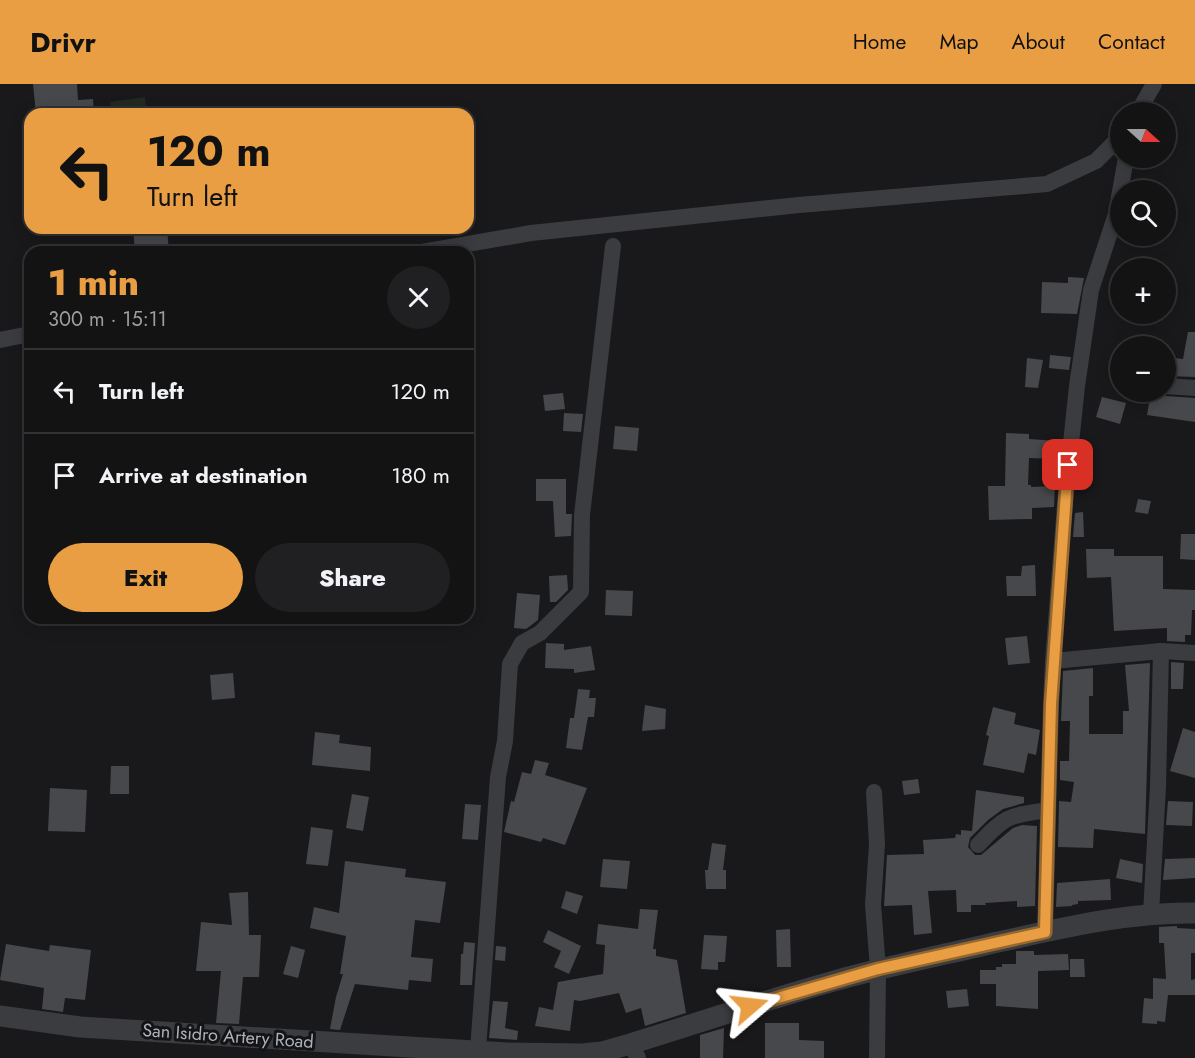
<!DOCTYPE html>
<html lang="en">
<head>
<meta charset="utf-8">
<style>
  :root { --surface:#131314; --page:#202022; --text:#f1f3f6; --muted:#9d9ea0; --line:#323234; --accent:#e99e43 }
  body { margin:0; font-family:Jost,sans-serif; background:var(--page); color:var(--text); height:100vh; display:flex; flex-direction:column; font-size:22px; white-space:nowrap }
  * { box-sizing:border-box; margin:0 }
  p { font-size:20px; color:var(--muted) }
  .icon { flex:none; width:33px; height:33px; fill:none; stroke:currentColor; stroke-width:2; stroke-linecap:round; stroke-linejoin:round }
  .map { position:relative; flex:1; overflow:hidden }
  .details { position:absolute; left:24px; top:162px; width:450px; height:378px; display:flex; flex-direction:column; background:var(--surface); border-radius:18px; box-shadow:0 3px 15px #0003,0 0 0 2px var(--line) }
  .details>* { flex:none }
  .top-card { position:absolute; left:24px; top:24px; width:450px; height:126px; border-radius:18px; box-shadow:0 3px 15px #0003,0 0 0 2px var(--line); background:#e99e43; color:#111; overflow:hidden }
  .needle { width:39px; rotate:111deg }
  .tools { position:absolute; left:1110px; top:18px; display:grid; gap:12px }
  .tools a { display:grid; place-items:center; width:66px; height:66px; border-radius:50%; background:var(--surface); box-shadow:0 3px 15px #0003,0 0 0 2px var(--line); font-size:30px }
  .pin { position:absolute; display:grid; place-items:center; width:51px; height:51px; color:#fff; margin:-26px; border-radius:12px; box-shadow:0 3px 9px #0006 }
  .me { position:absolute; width:66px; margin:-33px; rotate:73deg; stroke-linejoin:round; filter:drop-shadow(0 0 4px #0008) }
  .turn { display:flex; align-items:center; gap:21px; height:126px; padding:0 24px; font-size:27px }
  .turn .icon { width:78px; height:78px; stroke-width:2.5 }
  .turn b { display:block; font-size:42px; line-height:51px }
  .round { display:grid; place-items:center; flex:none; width:63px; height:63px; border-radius:32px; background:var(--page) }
  .summary { display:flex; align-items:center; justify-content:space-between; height:102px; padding:0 24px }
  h1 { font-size:36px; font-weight:800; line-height:45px; color:var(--accent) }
  .cta { display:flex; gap:12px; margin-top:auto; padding:12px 24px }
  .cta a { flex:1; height:69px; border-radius:36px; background:var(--accent); color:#111; font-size:24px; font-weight:800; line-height:69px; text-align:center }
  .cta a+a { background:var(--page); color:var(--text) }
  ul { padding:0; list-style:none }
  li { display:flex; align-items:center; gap:18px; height:84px; padding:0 24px; border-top:2px solid var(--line) }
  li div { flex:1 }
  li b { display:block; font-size:22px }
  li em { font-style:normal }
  header { display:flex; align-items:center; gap:36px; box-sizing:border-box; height:84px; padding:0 30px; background:var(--accent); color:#111 }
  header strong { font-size:28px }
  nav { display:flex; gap:33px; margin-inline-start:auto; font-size:21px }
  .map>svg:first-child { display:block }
</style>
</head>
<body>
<header>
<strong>Drivr</strong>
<nav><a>Home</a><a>Map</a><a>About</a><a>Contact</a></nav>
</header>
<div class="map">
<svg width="1195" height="974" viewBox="0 0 1195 974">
  <rect width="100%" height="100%" fill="#19191b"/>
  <path fill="#212921" d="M145,13L147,30H112L110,18Z"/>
  <g fill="#46484b">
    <path d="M33,0H77L78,16L93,15L94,30H36Z"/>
    <path d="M133,144H167L169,168H135Z"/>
    <path d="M1068,193L1084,194L1077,230L1041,229L1042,198L1068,199Z"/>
    <path d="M1188,248H1195V293L1166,292V273L1183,275Z"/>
    <path d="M1050,271L1071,273L1069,286L1049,284Z"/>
    <path d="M1027,274L1043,276L1038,304L1025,303Z"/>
    <path d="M1151,308H1157L1165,312L1195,314V338L1147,331Z"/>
    <path d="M563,309L565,325L545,327L543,311Z"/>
    <path d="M1102,313L1126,319L1120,340L1096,333Z"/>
    <path d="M564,329L583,330L581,348L563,347Z"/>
    <path d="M615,342L639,344L637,367L613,365Z"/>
    <path d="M1006,349L1029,350V355L1058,357L1057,375L1029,374L1028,401H1031V403L1055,402L1054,423L1032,424V435L989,436L988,402H1005Z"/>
    <path d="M536,395H566V430H572L571,452L555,453L553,417H536Z"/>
    <path d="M1138,415L1151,417L1148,430L1135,428Z"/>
    <path d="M1083,428L1084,453H1073L1075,429Z"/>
    <path d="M1181,450H1195V476L1180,475Z"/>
    <path d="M1086,465H1114V472H1163V505L1195,506V526H1192L1191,551H1185V558L1167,557V544L1114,547L1111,493L1087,494Z"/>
    <path d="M1035,481L1036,512H1007L1006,492H1021L1022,482Z"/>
    <path d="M567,491L568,506L556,518H550L549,492Z"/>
    <path d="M606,506L633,507L632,532L605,531Z"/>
    <path d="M517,509L540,511L538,536L526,545L514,544Z"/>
    <path d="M1027,552L1030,579L1008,581L1005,554Z"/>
    <path d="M546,559L564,560V566L591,562L595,586L574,589V585L545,584Z"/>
    <path d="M1171,578L1184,579L1183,605H1171Z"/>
    <path d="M1150,579L1145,750L1094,745L1093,764L1058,763L1059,717L1071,718L1074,698L1060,696V677H1069L1070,637H1061L1063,587L1093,584V612H1089V650H1123V627H1129L1125,581Z"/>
    <path d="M233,589L235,614L212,616L210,591Z"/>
    <path d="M578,605L590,606L589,614H596L594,633H588L582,666L566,664L570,634H574Z"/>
    <path d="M645,621L666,625L665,645L642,647Z"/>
    <path d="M993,623L1016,629L1014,640L1040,646L1036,671L1028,669L1024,689L983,681L989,652L986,651Z"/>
    <path d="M1183,644L1195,648V694L1170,687Z"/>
    <path d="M315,648L340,651L339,659L371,663L370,687L312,681Z"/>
    <path d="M535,676L549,679L545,691L587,704L565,761L543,754L541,758L504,748L511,717L514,718L522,688L531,690Z"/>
    <path d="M111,682H129V710H110Z"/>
    <path d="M918,695L920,709L904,711L902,697Z"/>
    <path d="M50,704L87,706L85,748L48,747Z"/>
    <path d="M976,706L1024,713V719L1003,725L988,736L970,754L968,763L975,771H981L1013,744L1022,741L1037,742L1035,822L1017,823V817L985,819L986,821H971V828H957L956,806L928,807L932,849L914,851L912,821L884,822L887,771L924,770L923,756L955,754L956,750L961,751V746L972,747Z"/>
    <path d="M352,710L369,713L363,747L346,744Z"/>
    <path d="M1168,717L1193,718L1192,742L1166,741Z"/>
    <path d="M465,720L481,721L478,756L462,755Z"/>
    <path d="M311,743L333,746L328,782L306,780Z"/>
    <path d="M712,759L726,761L723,786H726V805H706L705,786H708Z"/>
    <path d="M1195,774V794L1163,796L1165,775Z"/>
    <path d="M603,775L630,777L627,805L600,803Z"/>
    <path d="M1120,775L1143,780L1142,799L1116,794Z"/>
    <path d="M345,777L406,785L405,793L446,798L440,839L415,836L411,873L433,875L431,898L409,896L408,906L355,900L340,946L330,945L336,913L343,890H340L346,852L310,844L314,823L339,829Z"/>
    <path d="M1110,795L1111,816L1078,817V820L1072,821V822L1056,823L1057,799Z"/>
    <path d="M566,807L583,812L577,830L561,824Z"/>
    <path d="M248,808L249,851H261L259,893H243L239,940L216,939L221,887H196L201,838L232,841L229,809Z"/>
    <path d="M640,825L658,826L653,865H656V872L677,876L686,929L645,942L641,924L626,929L619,909L580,917L574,916L570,947L535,942L539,923L553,926L558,898L603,890L605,861L596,860L598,840L638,845Z"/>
    <path d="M1177,842V844L1195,845V869H1191V896L1195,895V911H1168L1165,938L1157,937V940L1142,939L1144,914L1153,915V894L1166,895L1164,859H1159V843Z"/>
    <path d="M790,845L791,883H777L776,846Z"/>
    <path d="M548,846L581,862L569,890L554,883L561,867L543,858Z"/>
    <path d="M704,851L727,852L725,878H718V886L701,885Z"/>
    <path d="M464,858L475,859L472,901H460L461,870H463Z"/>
    <path d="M6,860L49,867L50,861L91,866L85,916L65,914L63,928L42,925L44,904L0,896Z"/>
    <path d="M291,862L305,866L298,894L283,890Z"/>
    <path d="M496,862L506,863L505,877L495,876Z"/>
    <path d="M1016,867H1034V871L1068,870L1069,886L1038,887V925L996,922V900H980V886H996V883H1002V880H1016Z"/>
    <path d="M1070,875H1084L1085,893H1070Z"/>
    <path d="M967,905L969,922L948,924L946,907Z"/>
    <path d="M493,917L508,918L505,944L518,947L517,956L489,954Z"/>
    <path d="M765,939H799V956L824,957V974H765Z"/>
    <path d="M724,944L723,974H700V951Z"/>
  </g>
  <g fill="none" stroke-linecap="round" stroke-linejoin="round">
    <g stroke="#3a3c40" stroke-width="16">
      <path d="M1138,28L1154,0"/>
      <path d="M422,168L531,149L799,121L1047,100L1096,77L1120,53"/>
      <path d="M0,256L30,250"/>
      <path d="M1166,302L1195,304"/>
      <path d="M1053,577L1066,407L1077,302L1091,206L1116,130L1126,74"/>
      <path d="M874,708L877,760L873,821L878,885L877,974"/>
      <path d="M978,761C1006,731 1008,732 1048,726"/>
      <path d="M1151,830L1158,702L1161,567"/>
      <path d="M1045,848L1051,620L1053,577L1161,567L1195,569"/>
      <path d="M630,960L638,974"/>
      <path d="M478,966L498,693L505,657L510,580L522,559L540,549L581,508L582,431L613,162"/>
    </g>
    <path stroke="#3a3c40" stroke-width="21" d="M0,932L80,943L507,969L582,970L602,968L630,960C698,939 766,916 834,897C888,882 943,871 998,858C1063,844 1128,828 1195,829"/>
  </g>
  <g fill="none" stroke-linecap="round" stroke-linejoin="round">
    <g stroke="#97672c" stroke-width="15">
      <path id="route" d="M750,922L878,885L1045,848L1051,620L1068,381"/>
    </g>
    <use href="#route" stroke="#e99e43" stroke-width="10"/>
  </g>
  <g text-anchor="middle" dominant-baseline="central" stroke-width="6" stroke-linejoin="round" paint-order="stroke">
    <g font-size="18" fill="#acb2ba" stroke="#141416">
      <text transform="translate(228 952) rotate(4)">San Isidro Artery Road</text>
    </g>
  </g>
</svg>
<div class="tools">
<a><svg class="needle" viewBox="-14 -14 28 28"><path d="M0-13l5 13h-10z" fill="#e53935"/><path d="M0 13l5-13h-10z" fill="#9d9ea0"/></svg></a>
<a><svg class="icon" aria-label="search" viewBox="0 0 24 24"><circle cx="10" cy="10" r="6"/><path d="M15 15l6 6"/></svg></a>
<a>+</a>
<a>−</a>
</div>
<div class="pin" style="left:1068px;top:381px;background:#d93025"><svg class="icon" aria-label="arrive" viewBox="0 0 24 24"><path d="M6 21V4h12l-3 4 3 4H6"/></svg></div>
<svg class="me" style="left:750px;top:922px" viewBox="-20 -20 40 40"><path d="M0-17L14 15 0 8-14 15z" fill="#e99e43" stroke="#fff" stroke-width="4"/></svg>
<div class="top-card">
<div class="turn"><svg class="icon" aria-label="left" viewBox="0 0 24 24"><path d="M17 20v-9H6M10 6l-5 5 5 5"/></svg><div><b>120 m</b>Turn left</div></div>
</div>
<section class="details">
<div class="summary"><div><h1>1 min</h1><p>300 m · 15:11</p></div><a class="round"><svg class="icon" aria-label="close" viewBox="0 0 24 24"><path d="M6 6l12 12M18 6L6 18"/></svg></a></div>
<ul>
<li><svg class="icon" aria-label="left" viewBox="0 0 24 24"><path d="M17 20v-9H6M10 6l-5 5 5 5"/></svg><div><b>Turn left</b></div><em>120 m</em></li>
<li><svg class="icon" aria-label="arrive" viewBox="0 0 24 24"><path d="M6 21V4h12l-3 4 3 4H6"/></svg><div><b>Arrive at destination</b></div><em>180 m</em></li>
</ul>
<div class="cta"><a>Exit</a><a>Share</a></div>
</section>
</div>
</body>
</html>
